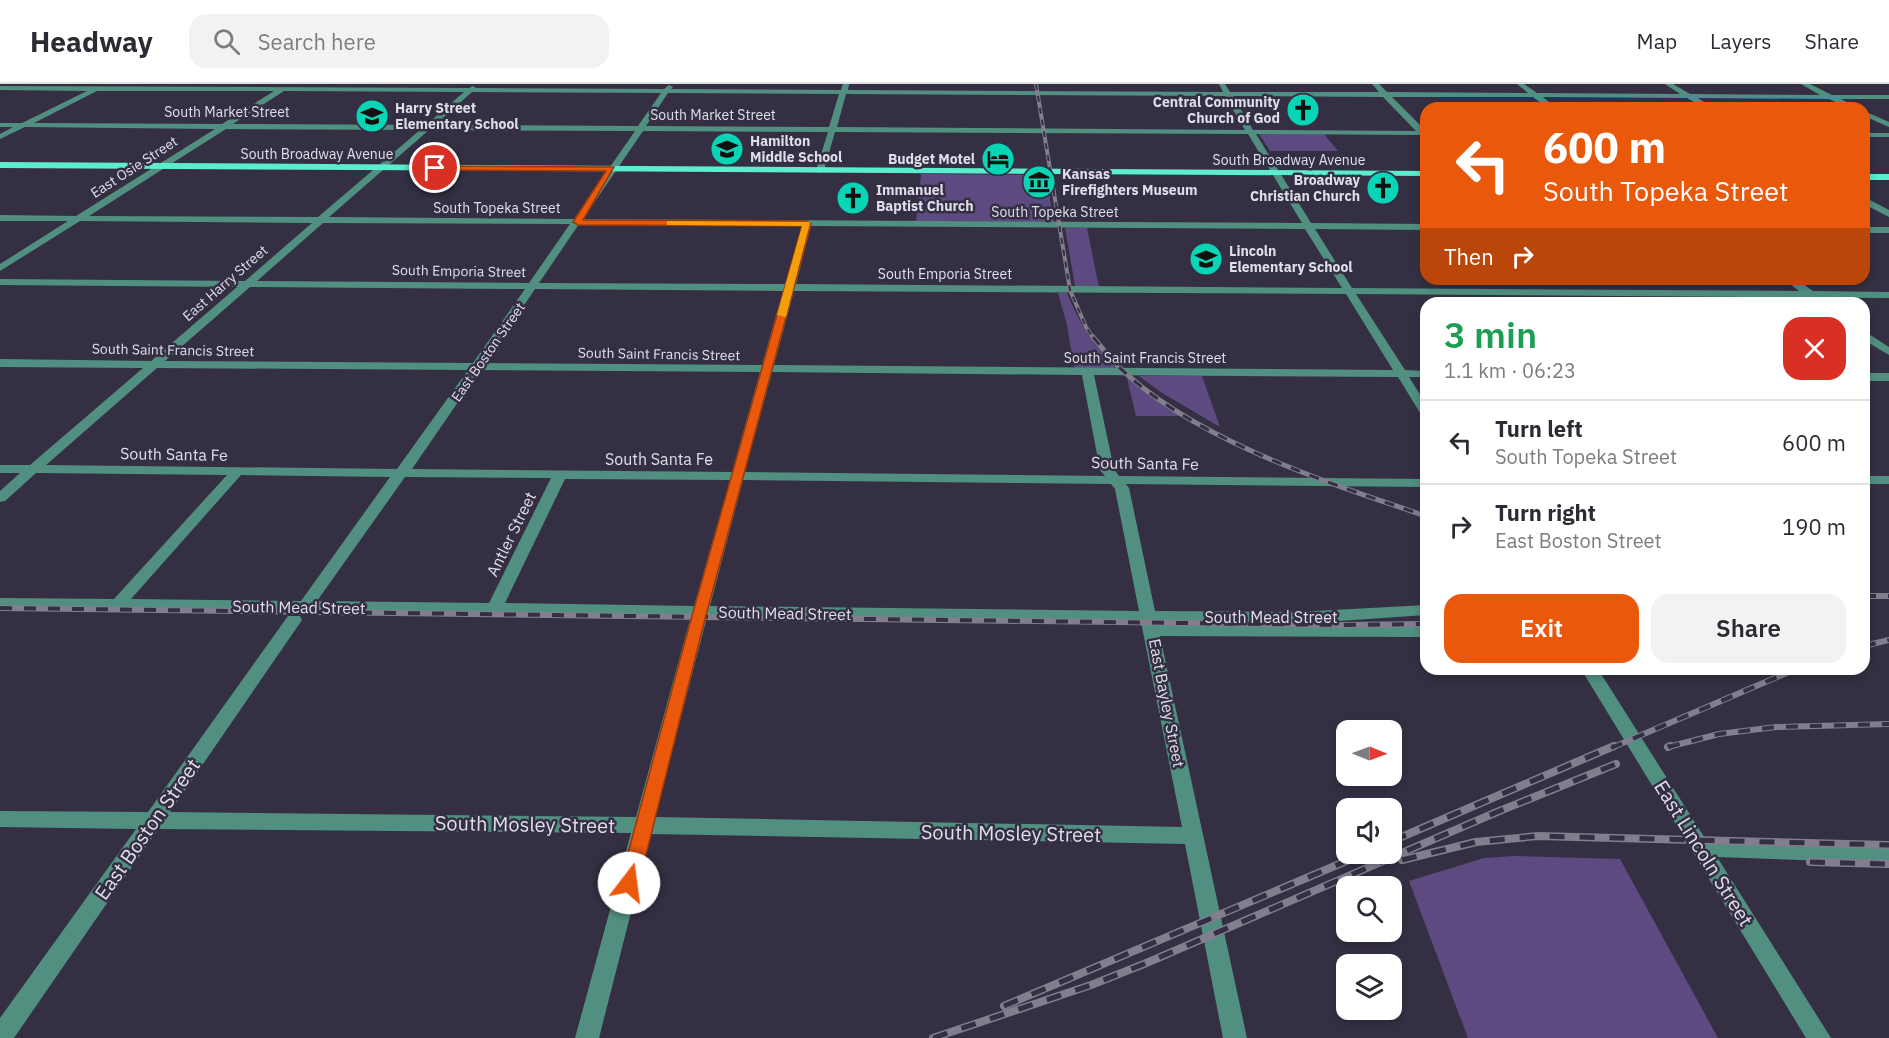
<!DOCTYPE html>
<html lang="en">
<head>
<meta charset="utf-8">
<style>
  :root { --surface:#fff; --page:#f2f2f3; --text:#2b2b33; --muted:#7c7c81; --line:#e1e1e2; --accent:#ea580c }
  body { margin:0; font-family:"IBM Plex Sans",sans-serif; background:var(--page); color:var(--text); height:100vh; display:flex; flex-direction:column; font-size:22px; white-space:nowrap }
  * { box-sizing:border-box; margin:0 }
  p { font-size:20px; color:var(--muted) }
  .icon { flex:none; width:33px; height:33px; fill:none; stroke:currentColor; stroke-width:2; stroke-linecap:round; stroke-linejoin:round }
  .map { position:relative; flex:1; overflow:hidden }
  .panel { position:absolute; left:1420px; top:213px; width:450px; height:378px; display:flex; flex-direction:column; background:var(--surface); border-radius:18px; box-shadow:0 3px 9px #0003 }
  .panel>* { flex:none }
  .guide { position:absolute; left:1420px; top:18px; width:450px; height:183px; border-radius:18px; box-shadow:0 3px 9px #0003; background:#ea580c; color:#fff; overflow:hidden }
  .needle { width:39px; rotate:91deg }
  .fabs { position:absolute; left:1336px; top:636px; display:grid; gap:12px }
  .fabs a { display:grid; place-items:center; width:66px; height:66px; border-radius:12px; background:var(--surface); box-shadow:0 3px 9px #0003; font-size:30px }
  .pin { position:absolute; display:grid; place-items:center; width:51px; height:51px; color:#fff; margin:-26px; border:3px solid #fff; border-radius:50%; box-shadow:0 2px 6px #0007 }
  .me { position:absolute; width:66px; margin:-33px; rotate:15deg; stroke-linejoin:round; filter:drop-shadow(0 0 4px #0008) }
  .turn { display:flex; align-items:center; gap:21px; height:126px; padding:0 24px; font-size:27px }
  .turn .icon { width:78px; height:78px; stroke-width:2.5 }
  .turn b { display:block; font-size:42px; line-height:51px }
  .then { display:flex; align-items:center; height:57px; padding:0 24px; background:#0003; gap:12px; font-size:22px }
  .round { display:grid; place-items:center; flex:none; width:63px; height:63px; border-radius:18px; background:var(--page) }
  .headline { display:flex; align-items:center; justify-content:space-between; height:102px; padding:0 24px }
  h1 { font-size:36px; font-weight:600; line-height:45px; color:#1e9e55 }
  .action { display:flex; gap:12px; margin-top:auto; padding:12px 24px }
  .action a { flex:1; height:69px; border-radius:18px; background:var(--accent); color:#fff; font-size:24px; font-weight:600; line-height:69px; text-align:center }
  .action a+a { background:var(--page); color:var(--text) }
  ul { padding:0; list-style:none }
  li { display:flex; align-items:center; gap:18px; height:84px; padding:0 24px; border-top:2px solid var(--line) }
  li div { flex:1 }
  li b { display:block; font-size:22px }
  li em { font-style:normal }
  header { display:flex; align-items:center; gap:36px; box-sizing:border-box; height:84px; padding:0 30px; background:var(--surface); border-bottom:2px solid var(--line) }
  header strong { font-size:28px }
  nav { display:flex; gap:33px; margin-inline-start:auto; font-size:21px }
  .search { width:420px; height:54px; background:var(--page); display:flex; align-items:center; gap:15px; box-sizing:border-box; padding:0 21px; border-radius:18px; color:var(--muted); font-size:22px }
  .map>svg:first-child { display:block }
</style>
</head>
<body>
<header>
<strong>Headway</strong>
<div class="search"><svg class="icon" aria-label="search" viewBox="0 0 24 24"><circle cx="10" cy="10" r="6"/><path d="M15 15l6 6"/></svg>Search here</div>
<nav><a>Map</a><a>Layers</a><a>Share</a></nav>
</header>
<div class="map">
<svg width="1889" height="954" viewBox="0 0 1889 954">
  <rect width="100%" height="100%" fill="#352f43"/>
  <g fill="#5c4a80">
    <path d="M1259,50H1324L1338,67H1270Z"/>
    <path d="M921,90L1046,91L1054,138L916,137Z"/>
    <path d="M1065,144H1087L1099,203L1075,202Z"/>
    <path d="M1058,209H1067C1079,239 1094,263 1118,284H1074L1067,241Z"/>
    <path d="M1139,292H1202L1220,343L1162,309Z"/>
    <path d="M1127,294L1181,332H1136Z"/>
    <path d="M1513,772L1620,775L1718,954H1468L1409,797L1484,774Z"/>
  </g>
  <g fill="none" stroke-linecap="round" stroke-linejoin="round">
    <g fill="#519081" fill-rule="evenodd">
      <path d="M843,0H849L848,6L1223,8L1219,0H1225L1230,8H1379L1372,0H1379L1387,8L1528,9L1517,0H1524L1537,9L1680,10L1665,0H1673L1690,10L1820,11L1801,0H1810L1832,11H1889V15H1841L1858,24H1848L1829,15L1698,14L1713,24H1704L1687,14L1543,13L1556,24H1547L1533,13H1392L1426,47V54L1421,51L1256,50L1311,139L1426,140V146L1315,145L1352,204L1799,207L1784,195H1796L1813,207L1889,208V214L1356,210L1405,286L1426,287V293H1409L1426,320V333L1422,332L1398,293L1094,291L1114,385L1119,392L1426,395V403L1126,400L1129,404L1155,527L1296,528L1426,521V531L1296,540L1158,538V540L1426,541V553L1160,552L1247,954H1223L1185,760L651,750L599,954H575L631,749L158,745L14,954H0V934L136,745L0,743V727L148,728L288,532H300L302,536L170,728L636,733L691,532L0,524V514L114,515L227,391L36,389L5,417L0,418V407L20,389H0V381H30L143,284L0,283V275L151,277L237,203L0,201V195L245,197L312,139L80,137L0,187V180L68,137H0V131L76,132L215,45L25,43L0,55V50L13,43H0V39H22L87,7L0,6V2L469,4L473,2L476,4L664,5L669,1L673,3L671,5L841,6ZM97,7H274L222,40L34,39ZM284,7L464,8L426,41L233,40ZM472,8L661,9L638,42L435,41ZM668,9L839,10L829,43L646,42ZM846,10L1225,12L1245,46L837,43ZM1233,12L1383,13L1416,47L1253,46ZM226,45L420,46L318,133L89,132ZM429,46L635,47L574,135L329,133ZM643,47L828,48L816,86L820,89L824,86L835,48L1248,50L1302,139L583,135ZM323,139L570,140L529,199L257,197ZM579,140L802,142L785,200L539,199ZM811,142L1305,145L1342,204L796,200ZM250,203L525,205L473,279L165,277ZM535,205L783,207L762,281L485,279ZM794,207L1346,210L1393,286L774,281ZM157,284L468,286L397,385L46,381ZM480,286L760,288L732,388L412,385ZM772,288L1082,291L1100,386L1105,392L745,388ZM241,391L390,393L301,517L131,515ZM405,393L551,394L489,519L317,517ZM565,395L730,396L694,522L505,519ZM743,396L1111,400L1115,405L1139,527L710,522ZM707,533L1141,538L1182,743L655,733Z"/>
      <path d="M1864,27L1889,38V43L1864,32Z"/>
      <rect x="1864" y="49" width="25" height="4"/>
      <path d="M1864,113L1889,126V133L1864,120Z"/>
      <rect x="1864" y="143" width="25" height="6"/>
      <path d="M1864,247L1889,263V271L1864,256Z"/>
      <rect x="1864" y="289" width="25" height="8"/>
      <rect x="1864" y="392" width="25" height="8"/>
      <path d="M1581,585H1598L1706,756L1889,761V779L1717,773L1831,954H1806Z"/>
    </g>
    <g fill="#5cedcf" fill-rule="evenodd">
      <path d="M0,78L1426,87V92L0,84Z"/>
      <rect x="1864" y="90" width="25" height="6"/>
    </g>
    <g stroke="#827e8e" stroke-width="4">
      <path id="rail-far3" d="M1036,0L1070,206L1086,243L1094,255"/>
    </g>
    <g stroke="#827e8e" stroke-width="5">
      <path id="rail-far2" d="M1093,253C1101,262 1108,273 1117,281C1191,355 1328,399 1426,432"/>
    </g>
    <g stroke="#827e8e" stroke-width="6">
      <g id="rail-far1">
        <path d="M1864,512H1889"/>
        <path d="M0,524L1342,541L1426,540"/>
        <path d="M1864,562L1889,556"/>
        <path d="M1668,663L1719,650L1776,643L1889,640"/>
        <path d="M1611,664L1796,585"/>
      </g>
    </g>
    <g stroke="#827e8e" stroke-width="8">
      <g id="rail">
        <path d="M1668,663L1670,662"/>
        <path d="M1392,757L1614,662"/>
        <path d="M1402,776L1476,758L1538,752L1889,761"/>
        <path d="M1810,778L1889,780"/>
        <path d="M1004,922L1363,770"/>
        <path d="M933,954L1091,901L1144,880L1497,728L1616,680"/>
      </g>
    </g>
    <use href="#rail-far3" stroke="#352f43" stroke-width="2" stroke-dasharray="6" stroke-linecap="butt"/>
    <use href="#rail-far2" stroke="#352f43" stroke-width="3" stroke-dasharray="10" stroke-linecap="butt"/>
    <use href="#rail-far1" stroke="#352f43" stroke-width="4" stroke-dasharray="12" stroke-linecap="butt"/>
    <use href="#rail" stroke="#352f43" stroke-width="5" stroke-dasharray="15" stroke-linecap="butt"/>
  </g>
  <path fill="#ea580c" stroke="#983908" stroke-width="1.5" d="M435,82L614,83L583,136L807,137L811,140L704,539L639,799L636,805L629,807L623,805L620,799L690,539L802,142L578,141L573,138L606,87L433,86L432,84Z"/>
  <path fill="#f59e0b" d="M667,137L810,138L786,233L777,231L802,142L670,141H667Z"/>
  <defs>
    <g id="church-disc" transform="scale(1.725)"><circle r="9.5" fill="#08d5b5" stroke="#352f43"/><path d="M-1.2-6h2.4v3.5h3.3v2.4h-3.3V6h-2.4V-.1h-3.3v-2.4h3.3Z" fill="#111"/></g>
    <g id="school-disc" transform="scale(1.725)"><circle r="9.5" fill="#08d5b5" stroke="#352f43"/><path d="M0-5L7-2L0 1L-7-2ZM-4 1L0 2.5L4 1V4Q0 6-4 4Z" fill="#111"/></g>
    <g id="hotel-disc" transform="scale(1.725)"><circle r="9.5" fill="#08d5b5" stroke="#352f43"/><path d="M-6-4.5h1.5V1H6V5H4.5V3h-9V5H-6ZM-4 0a1.8 1.8 0 1 1 3.6 0ZM.5 0V-2.5h3Q6-2.5 6 0Z" fill="#111"/></g>
    <g id="museum-disc" transform="scale(1.725)"><circle r="9.5" fill="#08d5b5" stroke="#352f43"/><path d="M0-6L6-3V-2H-6V-3ZM-5-1h2V3h-2ZM-1-1h2V3h-2ZM3-1h2V3H3ZM-6 4H6V6H-6Z" fill="#111"/></g>
  </defs>
  <g fill-rule="evenodd">
    <use href="#church-disc" x="1303" y="26"/>
    <use href="#school-disc" x="372" y="32"/>
    <use href="#school-disc" x="727" y="65"/>
    <use href="#hotel-disc" x="998" y="75"/>
    <use href="#museum-disc" x="1039" y="98"/>
    <use href="#church-disc" x="1383" y="104"/>
    <use href="#church-disc" x="853" y="114"/>
    <use href="#school-disc" x="1206" y="175"/>
  </g>
  <g text-anchor="middle" dominant-baseline="central" stroke-width="5" stroke-linejoin="round" paint-order="stroke">
    <g font-size="14" font-weight="bold" fill="#e0ddea" stroke="#352f43" text-anchor="start">
      <text x="1280" y="18" text-anchor="end">Central Community<tspan x="1280" dy="16">Church of God</tspan></text>
      <text x="395" y="24">Harry Street<tspan x="395" dy="16">Elementary School</tspan></text>
      <text x="750" y="57">Hamilton<tspan x="750" dy="16">Middle School</tspan></text>
      <text x="975" y="75" text-anchor="end">Budget Motel</text>
      <text x="1062" y="90">Kansas<tspan x="1062" dy="16">Firefighters Museum</tspan></text>
      <text x="1360" y="96" text-anchor="end">Broadway<tspan x="1360" dy="16">Christian Church</tspan></text>
      <text x="876" y="106">Immanuel<tspan x="876" dy="16">Baptist Church</tspan></text>
      <text x="1229" y="167">Lincoln<tspan x="1229" dy="16">Elementary School</tspan></text>
    </g>
    <g font-size="14" fill="#e0ddea" stroke="#352f43">
      <text x="227" y="28">South Market Street</text>
      <text x="713" y="31">South Market Street</text>
      <text x="317" y="70">South Broadway Avenue</text>
      <text x="1289" y="76">South Broadway Avenue</text>
      <text transform="translate(134 83) rotate(-33)">East Osie Street</text>
      <text x="497" y="124">South Topeka Street</text>
      <text x="1055" y="128">South Topeka Street</text>
      <text transform="translate(459 187) rotate(1)">South Emporia Street</text>
      <text x="945" y="190">South Emporia Street</text>
      <text transform="translate(225 199) rotate(-41)">East Harry Street</text>
      <text transform="translate(173 266) rotate(1)">South Saint Francis Street</text>
      <text transform="translate(488 268) rotate(-55)">East Boston Street</text>
      <text transform="translate(659 270) rotate(1)">South Saint Francis Street</text>
      <text x="1145" y="274">South Saint Francis Street</text>
    </g>
    <g font-size="16" fill="#e0ddea" stroke="#352f43">
      <text transform="translate(174 370) rotate(1)">South Santa Fe</text>
      <text x="659" y="375">South Santa Fe</text>
      <text transform="translate(1145 379) rotate(1)">South Santa Fe</text>
      <text transform="translate(511 450) rotate(-64)">Antler Street</text>
      <text transform="translate(299 523) rotate(1)">South Mead Street</text>
      <text transform="translate(785 529) rotate(1)">South Mead Street</text>
      <text x="1271" y="533">South Mead Street</text>
      <text transform="translate(1167 619) rotate(79)">East Bayley Street</text>
    </g>
    <g font-size="20" fill="#e0ddea" stroke="#352f43">
      <text transform="translate(525 740) rotate(1)">South Mosley Street</text>
      <text transform="translate(147 745) rotate(-55)">East Boston Street</text>
      <text transform="translate(1011 749) rotate(1)">South Mosley Street</text>
      <text transform="translate(1704 769) rotate(58)">East Lincoln Street</text>
    </g>
  </g>
</svg>
<div class="fabs">
<a><svg class="needle" viewBox="-14 -14 28 28"><path d="M0-13l5 13h-10z" fill="#e53935"/><path d="M0 13l5-13h-10z" fill="#7c7c81"/></svg></a>
<a><svg class="icon" aria-label="sound" viewBox="0 0 24 24"><path d="M4 9h4l5-4v14l-5-4H4zM17 9q2 3 0 6"/></svg></a>
<a><svg class="icon" aria-label="search" viewBox="0 0 24 24"><circle cx="10" cy="10" r="6"/><path d="M15 15l6 6"/></svg></a>
<a><svg class="icon" aria-label="layers" viewBox="0 0 24 24"><path d="M12 4l9 5-9 5-9-5zM3 14l9 5 9-5"/></svg></a>
</div>
<div class="pin" style="left:435px;top:84px;background:#d93025"><svg class="icon" aria-label="arrive" viewBox="0 0 24 24"><path d="M6 21V4h12l-3 4 3 4H6"/></svg></div>
<svg class="me" style="left:629px;top:799px" viewBox="-20 -20 40 40"><circle r="19" fill="#fff"/><path d="M0-13L10 11 0 6-10 11z" fill="#ea580c"/></svg>
<div class="guide">
<div class="turn"><svg class="icon" aria-label="left" viewBox="0 0 24 24"><path d="M17 20v-9H6M10 6l-5 5 5 5"/></svg><div><b>600 m</b>South Topeka Street</div></div>
<div class="then">Then<svg class="icon" aria-label="right" viewBox="0 0 24 24"><path d="M7 20v-9h11M14 6l5 5-5 5"/></svg></div>
</div>
<section class="panel">
<div class="headline"><div><h1>3 min</h1><p>1.1 km · 06:23</p></div><a class="round" style="background:#d93025;color:#fff"><svg class="icon" aria-label="close" viewBox="0 0 24 24"><path d="M6 6l12 12M18 6L6 18"/></svg></a></div>
<ul>
<li><svg class="icon" aria-label="left" viewBox="0 0 24 24"><path d="M17 20v-9H6M10 6l-5 5 5 5"/></svg><div><b>Turn left</b><p>South Topeka Street</p></div><em>600 m</em></li>
<li><svg class="icon" aria-label="right" viewBox="0 0 24 24"><path d="M7 20v-9h11M14 6l5 5-5 5"/></svg><div><b>Turn right</b><p>East Boston Street</p></div><em>190 m</em></li>
</ul>
<div class="action"><a>Exit</a><a>Share</a></div>
</section>
</div>
</body>
</html>
